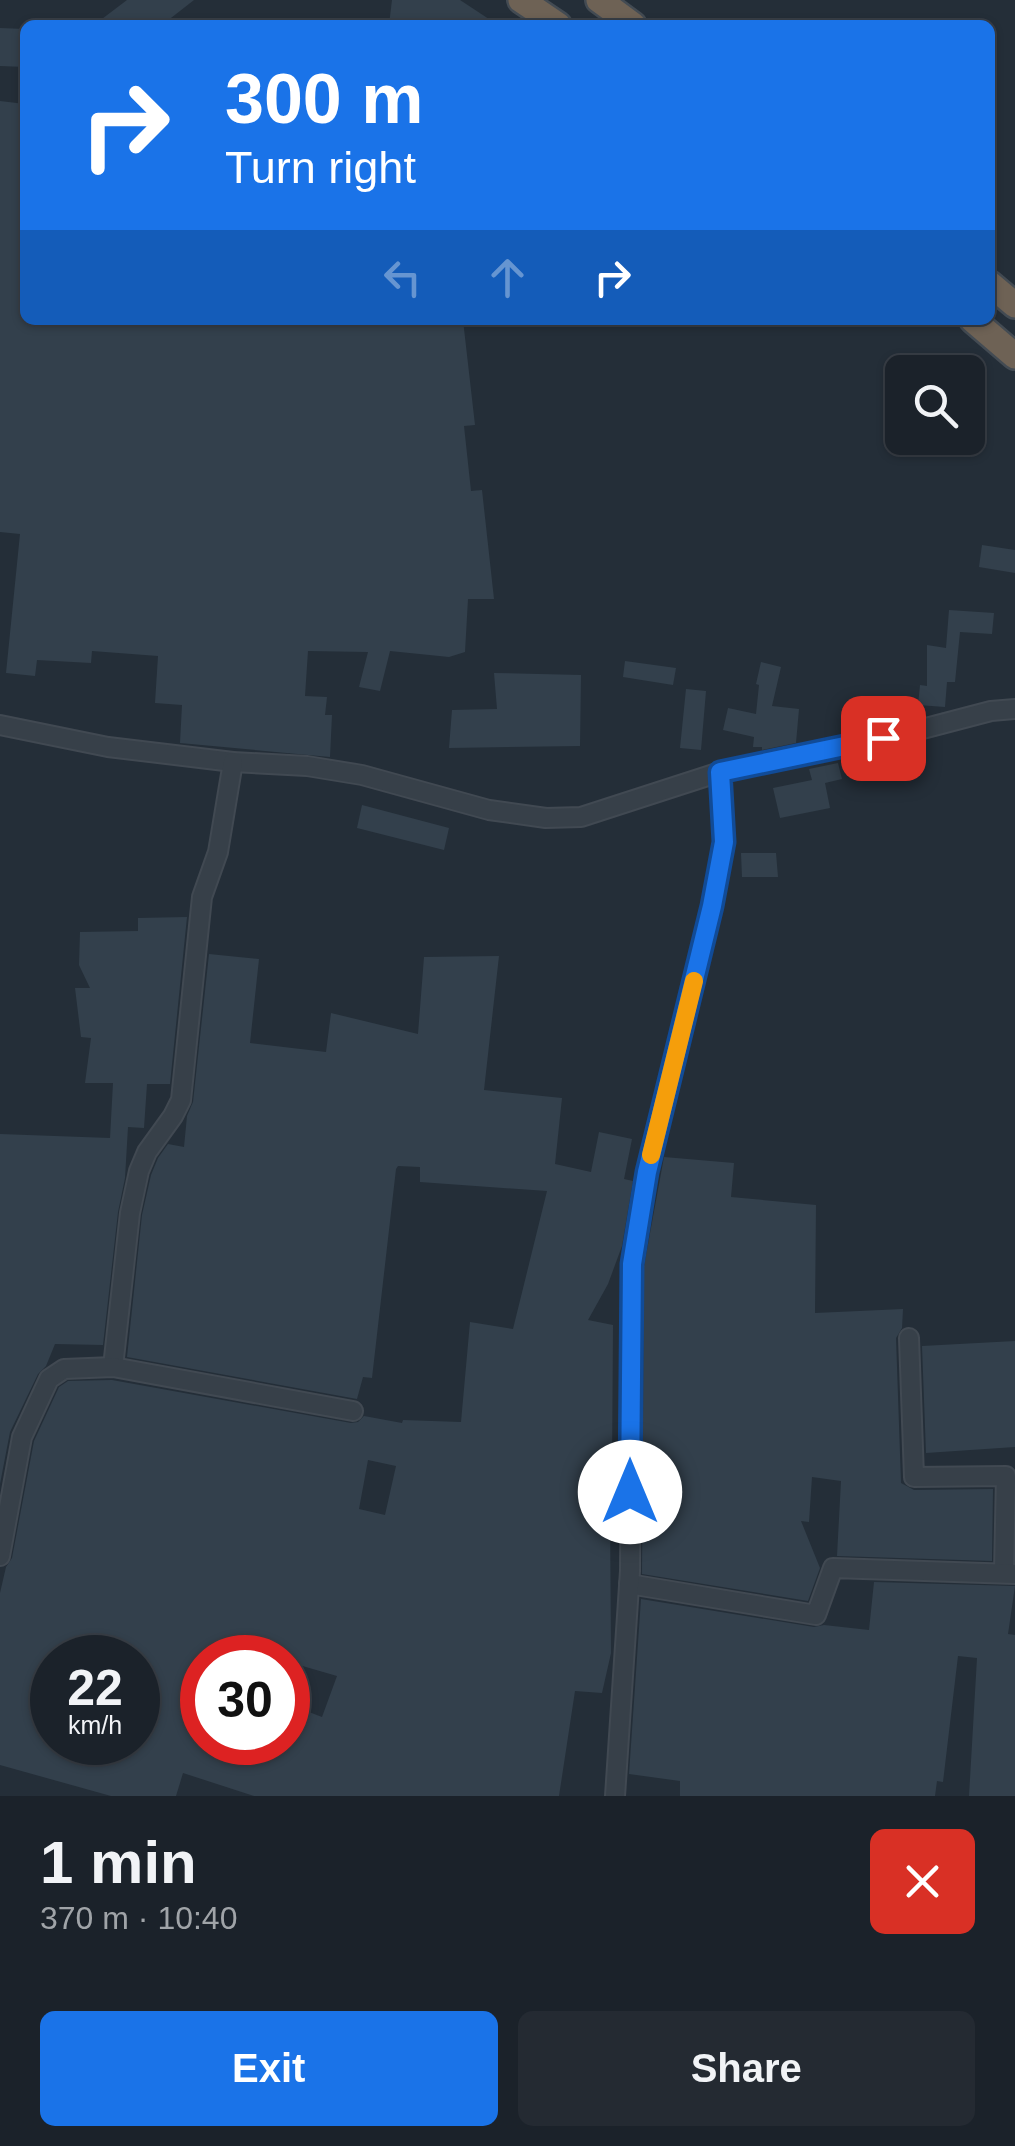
<!DOCTYPE html>
<html lang="en">
<head>
<meta charset="utf-8">
<style>
  :root { --surface:#1b222a; --page:#242a32; --text:#f1f3f6; --muted:#a0a4a8; --line:#393f47; --accent:#1a73e8 }
  body { margin:0; font-family:Helvetica,sans-serif; background:var(--page); color:var(--text); height:100vh; display:flex; flex-direction:column; font-size:38px; white-space:nowrap }
  * { box-sizing:border-box; margin:0 }
  p { font-size:32px; color:var(--muted) }
  .icon { flex:none; width:55px; height:55px; fill:none; stroke:currentColor; stroke-width:2; stroke-linecap:round; stroke-linejoin:round }
  .map { position:relative; height:1796px; overflow:hidden }
  .panel { display:flex; flex-direction:column; background:var(--surface); flex:1 }
  .panel>* { flex:none }
  .top-card { position:absolute; left:20px; top:20px; width:975px; height:305px; border-radius:15px; box-shadow:0 2px 8px #0004,0 0 0 2px var(--line); background:#1a73e8; color:#fff; overflow:hidden }
  .controls { position:absolute; left:885px; top:355px; display:grid; gap:20px }
  .controls a { display:grid; place-items:center; width:100px; height:100px; border-radius:15px; background:var(--surface); box-shadow:0 2px 8px #0004,0 0 0 2px var(--line); font-size:50px }
  .speed { position:absolute; left:30px; top:1635px; display:flex; gap:20px; font-size:50px; font-weight:700; text-align:center }
  .speed>* { display:grid; place-content:center; width:130px; height:130px; border-radius:50%; background:var(--surface); box-shadow:0 2px 8px #0004,0 0 0 2px var(--line); line-height:1 }
  .speed small { font-size:25px; font-weight:400 }
  .speed .limit { border:15px solid #d22; background:#fff; color:#111 }
  .pin { position:absolute; display:grid; place-items:center; width:85px; height:85px; color:#fff; margin:-42px; border-radius:20px; box-shadow:0 5px 15px #0006 }
  .me { position:absolute; width:110px; margin:-55px; rotate:0deg; stroke-linejoin:round; filter:drop-shadow(0 0 8px #0008) }
  .turn { display:flex; align-items:center; gap:35px; height:210px; padding:0 40px; font-size:45px }
  .turn .icon { width:130px; height:130px; stroke-width:2.5 }
  .turn b { display:block; font-size:70px; line-height:85px }
  .lanes { display:flex; align-items:center; height:95px; padding:0 40px; background:#0003; justify-content:center; gap:50px; direction:ltr }
  .lanes .off { opacity:.35 }
  .round { display:grid; place-items:center; flex:none; width:105px; height:105px; border-radius:15px; background:var(--page) }
  .summary { display:flex; align-items:center; justify-content:space-between; height:170px; padding:0 40px }
  h1 { font-size:60px; font-weight:600; line-height:75px }
  .cta { display:flex; gap:20px; margin-top:auto; padding:20px 40px }
  .cta a { flex:1; height:115px; border-radius:15px; background:var(--accent); color:#fff; font-size:40px; font-weight:600; line-height:115px; text-align:center }
  .cta a+a { background:var(--page); color:var(--text) }
  .map>svg:first-child { display:block }
</style>
</head>
<body>
<div class="map">
<svg width="1015" height="1796" viewBox="0 0 1015 1796">
  <rect width="100%" height="100%" fill="#242e38"/>
  <g fill="#33404c" fill-rule="evenodd">
    <path d="M127,0H194L162,25H94Z"/>
    <path d="M392,0H460L498,25H389Z"/>
    <path d="M0,28L25,29V67L0,66Z"/>
    <path d="M0,101L25,104V320H463L475,425L464,426L471,491L482,490L494,599H468L465,652L449,657L390,651L380,691L359,687L368,652L308,651L305,696L327,697L325,715H332L330,757L180,743L182,705L155,703L158,656L92,651L91,663L37,660L35,676L6,673L20,534L0,532Z"/>
    <path d="M982,545L1015,550V573L979,567Z"/>
    <path d="M949,610L994,613L992,634L960,632L955,682H947L945,707L918,705L920,685L927,686V645L946,648Z"/>
    <path d="M625,661L676,668L673,685L623,677Z"/>
    <path d="M761,662L781,667L772,706L799,709L796,743L762,750V747H753L754,737L723,730L728,708L756,714L759,685L756,684Z"/>
    <path d="M494,673L581,675L580,746L449,748L452,710L497,709Z"/>
    <path d="M686,689L706,691L701,750L680,748Z"/>
    <path d="M838,763L842,779L825,783L830,808L780,818L773,788L812,780L809,769Z"/>
    <path d="M362,805L449,828L444,850L357,828Z"/>
    <path d="M741,853H776L778,877H742Z"/>
    <path d="M187,917L170,1084H147L144,1128L128,1127L125,1178L118,1212L103,1345L55,1344L46,1366L38,1374L10,1432L0,1484V1134L110,1138L113,1083H85L91,1038L81,1037L75,988H90L79,965L80,932L138,931V918Z"/>
    <path d="M209,954L259,959L250,1043L326,1052L331,1013L418,1034L424,957L499,956L484,1090L562,1098L555,1164L591,1172L599,1132L632,1139L624,1179L633,1181L622,1246L608,1284L588,1320L613,1325L612,1470H618V1495H611L610,1509L611,1653L602,1693L575,1691L559,1796H254L183,1773L176,1796H111L0,1765V1593L6,1567L12,1558L34,1441L59,1387L68,1381L112,1380L351,1423L358,1422L364,1416L402,1423L403,1420L461,1422L470,1322L513,1329L547,1191L420,1182V1167L398,1166L396,1169L372,1378L363,1377L357,1399L127,1357L142,1215L151,1175L158,1158L168,1144L184,1147L187,1116L193,1102ZM368,1460L396,1466L385,1515L359,1509ZM52,1658H138V1742H52ZM202,1658H288L289,1692L299,1665L337,1676L322,1717L288,1704V1742H202Z"/>
    <path d="M664,1157L734,1163L731,1197L816,1205L815,1313L903,1309L902,1328L896,1338L901,1483L914,1490L993,1489L992,1561L837,1556L841,1481L812,1477L809,1522L801,1521L820,1568L808,1601L642,1574L644,1266Z"/>
    <path d="M1015,1341V1447L926,1453L922,1346Z"/>
    <path d="M874,1582L1015,1586L1008,1634L1015,1635V1796H969L977,1658L958,1656L943,1782L937,1781L935,1796H680V1781L629,1774L641,1599L814,1627L824,1625L869,1630Z"/>
  </g>
  <g fill="none" stroke-linecap="round" stroke-linejoin="round">
    <g stroke="#414952" stroke-width="22">
      <g id="minor">
        <path d="M0,725L108,747L233,762L307,766L362,775L489,810L546,818L581,817L720,772L907,733L991,711L1015,709"/>
        <path d="M909,1338L914,1477L1006,1476L1004,1572"/>
        <path d="M113,1367L130,1213L139,1171L147,1152L173,1116L181,1100L202,897L218,852L233,762"/>
        <path d="M0,1556L22,1437L49,1379L64,1369L113,1367L353,1411"/>
        <path d="M629,1584L816,1615L833,1568L1015,1574"/>
        <path d="M615,1796L630,1571L632,1265L647,1172L712,906L724,843L720,772"/>
      </g>
    </g>
    <g stroke="#434b53" stroke-width="30">
      <g id="highway">
        <path d="M521,0L558,25"/>
        <path d="M599,0L633,25"/>
        <path d="M990,284L1015,305"/>
        <path d="M973,320L1015,356"/>
      </g>
    </g>
    <use href="#minor" stroke="#374049" stroke-width="18"/>
    <use href="#highway" stroke="#6e6255" stroke-width="25"/>
  </g>
  <g fill="none" stroke-linecap="round" stroke-linejoin="round">
    <g stroke="#114b97" stroke-width="25">
      <path id="route" d="M630,1492L632,1264L647,1172L712,906L724,842L720,772L883,738"/>
    </g>
    <use href="#route" stroke="#1a73e8" stroke-width="18"/>
    <path stroke="#f59e0b" stroke-width="18" d="M651,1155L694,981"/>
  </g>
</svg>
<div class="controls">
<a><svg class="icon" aria-label="search" viewBox="0 0 24 24"><circle cx="10" cy="10" r="6"/><path d="M15 15l6 6"/></svg></a>
</div>
<div class="speed"><div>22<small>km/h</small></div><div class="limit">30</div></div>
<div class="pin" style="left:883px;top:738px;background:#d93025"><svg class="icon" aria-label="arrive" viewBox="0 0 24 24"><path d="M6 21V4h12l-3 4 3 4H6"/></svg></div>
<svg class="me" style="left:630px;top:1492px" viewBox="-20 -20 40 40"><circle r="19" fill="#fff"/><path d="M0-13L10 11 0 6-10 11z" fill="#1a73e8"/></svg>
<div class="top-card">
<div class="turn"><svg class="icon" aria-label="right" viewBox="0 0 24 24"><path d="M7 20v-9h11M14 6l5 5-5 5"/></svg><div><b>300 m</b>Turn right</div></div>
<div class="lanes"><svg class="icon off" aria-label="left" viewBox="0 0 24 24"><path d="M17 20v-9H6M10 6l-5 5 5 5"/></svg><svg class="icon off" aria-label="ahead" viewBox="0 0 24 24"><path d="M12 20V5M6 11l6-6 6 6"/></svg><svg class="icon" aria-label="right" viewBox="0 0 24 24"><path d="M7 20v-9h11M14 6l5 5-5 5"/></svg></div>
</div>
</div>
<section class="panel">
<div class="summary"><div><h1>1 min</h1><p>370 m · 10:40</p></div><a class="round" style="background:#d93025;color:#fff"><svg class="icon" aria-label="close" viewBox="0 0 24 24"><path d="M6 6l12 12M18 6L6 18"/></svg></a></div>
<div class="cta"><a>Exit</a><a>Share</a></div>
</section>
</body>
</html>
